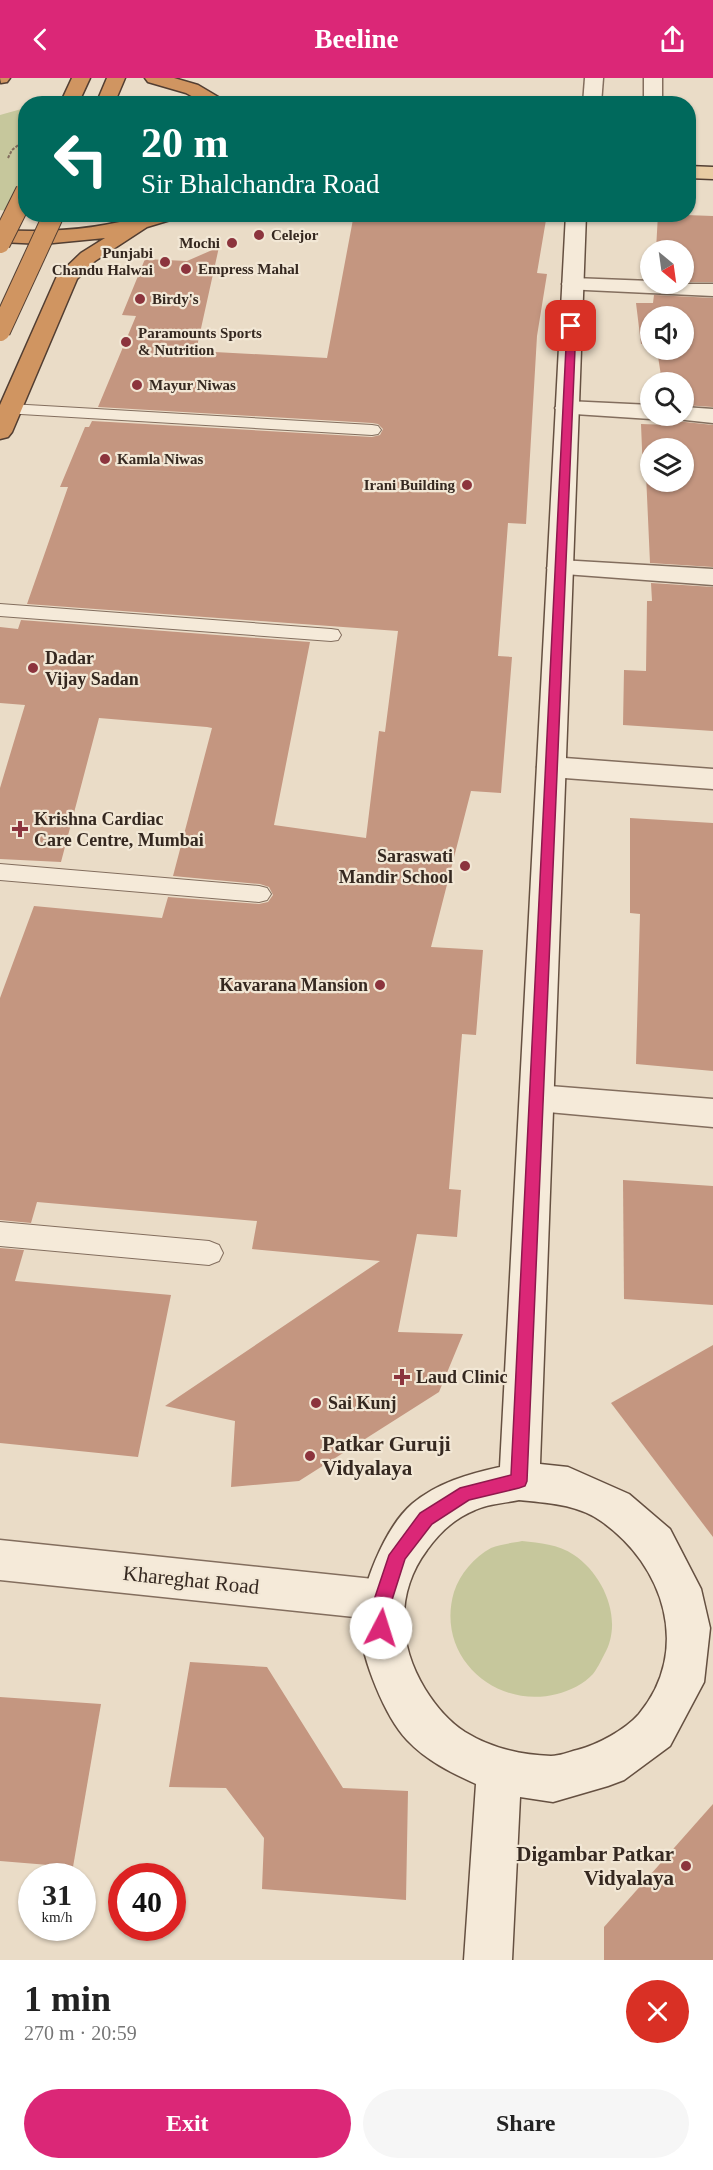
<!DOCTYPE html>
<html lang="en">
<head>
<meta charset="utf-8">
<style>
  :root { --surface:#fff; --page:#f6f6f6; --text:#222; --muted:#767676; --accent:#db2777 }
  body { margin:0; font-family:Georgia,serif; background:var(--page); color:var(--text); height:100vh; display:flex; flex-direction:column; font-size:22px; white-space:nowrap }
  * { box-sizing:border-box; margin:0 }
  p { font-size:20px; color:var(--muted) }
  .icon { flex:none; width:33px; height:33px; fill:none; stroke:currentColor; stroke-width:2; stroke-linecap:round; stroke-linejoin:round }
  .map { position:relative; height:1882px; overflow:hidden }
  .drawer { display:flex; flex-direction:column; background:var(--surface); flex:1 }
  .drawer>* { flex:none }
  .guide { position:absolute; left:18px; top:18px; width:678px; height:126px; border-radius:24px; box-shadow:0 2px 4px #0004; background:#00695c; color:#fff; overflow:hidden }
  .needle { width:39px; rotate:151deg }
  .tools { position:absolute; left:640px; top:162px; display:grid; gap:12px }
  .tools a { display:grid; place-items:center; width:54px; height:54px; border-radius:50%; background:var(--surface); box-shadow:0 2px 4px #0004; font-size:30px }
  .speed { position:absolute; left:18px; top:1785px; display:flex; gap:12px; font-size:30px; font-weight:700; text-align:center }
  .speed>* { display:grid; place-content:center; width:78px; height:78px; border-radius:50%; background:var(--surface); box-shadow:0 2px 4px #0004; line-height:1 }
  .speed small { font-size:15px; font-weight:400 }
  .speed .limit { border:9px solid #d22; background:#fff; color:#111 }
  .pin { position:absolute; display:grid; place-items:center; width:51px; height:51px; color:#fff; margin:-26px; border-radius:12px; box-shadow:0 3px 9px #0006 }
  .me { position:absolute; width:66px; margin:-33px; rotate:5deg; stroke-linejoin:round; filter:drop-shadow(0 0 4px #0008) }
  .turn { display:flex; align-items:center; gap:21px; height:126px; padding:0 24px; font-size:27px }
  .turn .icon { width:78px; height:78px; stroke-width:2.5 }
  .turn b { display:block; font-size:42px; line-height:51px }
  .round { display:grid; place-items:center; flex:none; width:63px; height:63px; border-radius:32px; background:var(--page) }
  .overview { display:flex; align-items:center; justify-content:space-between; height:102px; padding:0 24px }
  h1 { font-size:36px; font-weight:800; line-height:45px }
  .button { display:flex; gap:12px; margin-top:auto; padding:12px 24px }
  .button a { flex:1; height:69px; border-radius:36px; background:var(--accent); color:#fff; font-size:24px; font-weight:800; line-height:69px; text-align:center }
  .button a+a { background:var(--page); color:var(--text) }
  header { display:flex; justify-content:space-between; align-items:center; height:78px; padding:0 24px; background:var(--accent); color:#fff; font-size:27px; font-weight:800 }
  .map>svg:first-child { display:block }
</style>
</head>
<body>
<header><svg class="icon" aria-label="back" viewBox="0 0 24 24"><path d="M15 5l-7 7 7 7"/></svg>Beeline<svg class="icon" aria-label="share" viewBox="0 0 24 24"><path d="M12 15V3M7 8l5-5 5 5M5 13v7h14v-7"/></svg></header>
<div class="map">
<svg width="713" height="1882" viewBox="0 0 713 1882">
  <rect width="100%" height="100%" fill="#eadcc7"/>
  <g fill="#c6c79c">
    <path d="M25,30V136L0,132V37Z"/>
    <path d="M522,1463C540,1465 558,1466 574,1477C604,1497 624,1543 604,1577C601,1583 597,1591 593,1596C584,1606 569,1613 557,1616C495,1632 435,1578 454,1514C460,1496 474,1479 491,1470C500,1466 513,1465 522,1463Z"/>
  </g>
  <g fill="#c49680" fill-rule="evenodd">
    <path d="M354,136H547L537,195L547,196L537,258L526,446L508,445L498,578L512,579L501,715L471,713L431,869L483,872L476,957L462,956L449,1111L461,1112L457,1159L417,1156L398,1254L463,1256L439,1314L299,1403L231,1409L235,1343L165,1328L380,1183L252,1171L257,1143L37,1124L31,1145L0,1142V920L34,828L162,840L168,819L259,826L268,824L273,817L269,809L260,806L173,798L212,650L207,649L99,640L61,784L0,781V710L25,627L0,625V549L18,551L21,542L310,564L274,747L366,760L379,653L385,654L398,553L27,526L68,409H60L85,349H89L92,343L372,359L380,357L383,351L378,346L372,345L98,329L136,238L122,237L145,181L187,183L219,169L196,273L327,280Z"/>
    <path d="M658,136L713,138V204H684V172H656Z"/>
    <path d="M654,217L713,220V329L684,327V304H662L657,272H684V238H651V266H641L636,225H653Z"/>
    <path d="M666,338H671L676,343L713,347V489L650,485L646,396H643L641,346L668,347ZM651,370H684V404H651Z"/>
    <path d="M651,505L713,509V653L623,647L624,592L646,593L647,523H652Z"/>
    <path d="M630,740L713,745V993L636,986L640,836L630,835Z"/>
    <path d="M623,1102L713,1108V1227L624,1221Z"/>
    <path d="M0,1170L24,1172L15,1203L171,1217L138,1379L0,1365Z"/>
    <path d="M713,1267V1459L611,1325Z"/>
    <path d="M190,1584L267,1589L343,1710L408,1713L406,1822L262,1811L264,1760L226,1710L169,1709Z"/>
    <path d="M0,1619L101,1626L73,1789L0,1783Z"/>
    <path d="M713,1726V1882H604V1849Z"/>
  </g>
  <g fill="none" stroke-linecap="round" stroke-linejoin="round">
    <g stroke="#836e5e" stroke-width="2">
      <g id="lane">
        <path d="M10,326L372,347L378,348L381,352L378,356L372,357L4,335L1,331L4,327Z"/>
        <path d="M0,526L331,551L338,552L341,557L338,562L331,563L0,538Z"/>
        <path d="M0,786L259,808L267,810L271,816L267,822L259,824L0,802Z"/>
        <path d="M0,1144L209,1163L219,1167L223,1175L219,1183L209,1187L0,1168Z"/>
      </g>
    </g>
    <g stroke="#836e5e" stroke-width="3">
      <g id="street">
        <path d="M585,0H603L601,26H583Z"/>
        <rect x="644" y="0" width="18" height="26"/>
        <path d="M573,200L651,203V206H713V218L565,211L562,206L565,201Z"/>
        <path d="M567,323L651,327V338H660L651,341L559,335L555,330L559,325Z"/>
        <path d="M684,329L713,331V345L676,341L673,338H684Z"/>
        <path d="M560,482L713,491V507L551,495L547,490L551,485Z"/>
        <path d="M551,679L713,691V711L551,699L541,696L537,689L541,682Z"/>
        <path d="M537,1007L713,1021V1049L537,1033L525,1029L520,1020L525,1011Z"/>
        <path d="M0,1462L383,1502L398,1508L404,1522L398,1536L383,1542L0,1502Z"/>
      </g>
    </g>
    <g stroke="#655041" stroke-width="3">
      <path id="secondary" d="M566,136H586L540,1386L568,1389L629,1416L670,1451L701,1511L710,1550L704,1604L670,1668L624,1702L608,1708L553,1724L520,1719L512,1882H464L476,1706C450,1694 427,1683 407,1662C385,1639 362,1581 360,1550C358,1514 385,1449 412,1426C437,1405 468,1396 500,1389ZM519,1422C547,1425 577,1426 601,1443C664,1487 692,1572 639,1636C625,1652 597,1667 577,1672C569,1674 559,1678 551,1678C521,1677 491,1670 465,1654C448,1643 435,1627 425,1611C398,1567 395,1515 427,1472C439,1455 455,1440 475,1432C488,1426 505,1425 519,1422Z"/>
    </g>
    <g stroke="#523e32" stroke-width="3">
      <path id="primary" d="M688,88L713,89V101L688,100Z"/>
    </g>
    <g stroke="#523e32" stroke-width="3">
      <g id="highway">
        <path d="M0,0H10L7,4L1,5Z"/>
        <path d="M72,0H90L78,26H60Z"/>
        <path d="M107,0H125L114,26H96Z"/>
        <path d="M145,0H174L198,7L230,26H206L186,15L148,4Z"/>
        <path d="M148,136H180L177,140L147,149L95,183L77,201L12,354L8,359L0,361V327L57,198L81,175L105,160L43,166L0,164V152C50,155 100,152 148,136Z"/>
      </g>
    </g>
    <path stroke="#836e5e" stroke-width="2" stroke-dasharray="3 1.5" stroke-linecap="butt" d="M8,80L12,72L26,61"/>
    <use href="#lane" fill="#f5ead9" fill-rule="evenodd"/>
    <use href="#street" fill="#f5ead9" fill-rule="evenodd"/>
    <use href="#secondary" fill="#f5ead9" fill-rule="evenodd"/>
    <use href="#primary" fill="#e9cca3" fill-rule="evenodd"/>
    <use href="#highway" fill="#d09561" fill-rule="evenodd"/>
    <g stroke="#523e32" stroke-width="22" stroke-linecap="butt">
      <g id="highway-bridge">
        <path d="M0,165L26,113"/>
        <path d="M0,253L54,136"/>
      </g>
    </g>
    <use href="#highway-bridge" stroke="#d09561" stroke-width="20"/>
  </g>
  <path fill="#db2777" stroke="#8e194d" stroke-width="1.5" d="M571,245L576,248L527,1403L525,1408L519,1410L469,1422L432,1446L405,1481L392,1522L390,1550L388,1556L381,1558L375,1556L372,1550L374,1522L389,1477L420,1435L460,1410L511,1397L567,248Z"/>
  <g fill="#8c343d" stroke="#f2e7d5" stroke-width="2">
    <circle cx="259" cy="157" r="6"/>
    <circle cx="232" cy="165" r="6"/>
    <circle cx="165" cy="184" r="6"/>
    <circle cx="186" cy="191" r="6"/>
    <circle cx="140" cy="221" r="6"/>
    <circle cx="126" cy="264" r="6"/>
    <circle cx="137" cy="307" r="6"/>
    <circle cx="105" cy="381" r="6"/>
    <circle cx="467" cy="407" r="6"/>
    <circle cx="33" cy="590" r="6"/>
    <path d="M17 742h6v6h6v6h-6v6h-6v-6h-6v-6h6z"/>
    <circle cx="465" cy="788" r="6"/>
    <circle cx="380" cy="907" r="6"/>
    <path d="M399 1290h6v6h6v6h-6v6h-6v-6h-6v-6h6z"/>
    <circle cx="316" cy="1325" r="6"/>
    <circle cx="310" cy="1378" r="6"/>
    <circle cx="686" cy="1788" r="6"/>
  </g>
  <g text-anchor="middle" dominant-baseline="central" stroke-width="4.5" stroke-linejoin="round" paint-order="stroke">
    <g font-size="15" font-weight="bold" fill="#352820" stroke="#f2e7d5" text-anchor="start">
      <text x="271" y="157">Celejor</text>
      <text x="220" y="165" text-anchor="end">Mochi</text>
      <text x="153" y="175" text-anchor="end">Punjabi<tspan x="153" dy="17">Chandu Halwai</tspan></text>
      <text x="198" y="191">Empress Mahal</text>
      <text x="152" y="221">Birdy's</text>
      <text x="138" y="255">Paramounts Sports<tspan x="138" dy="17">&amp; Nutrition</tspan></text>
      <text x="149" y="307">Mayur Niwas</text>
      <text x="117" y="381">Kamla Niwas</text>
      <text x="455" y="407" text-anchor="end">Irani Building</text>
    </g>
    <g font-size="18" font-weight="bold" fill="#352820" stroke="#f2e7d5" text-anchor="start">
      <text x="45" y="580">Dadar<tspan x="45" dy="21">Vijay Sadan</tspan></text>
      <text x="34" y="741">Krishna Cardiac<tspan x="34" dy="21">Care Centre, Mumbai</tspan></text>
      <text x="453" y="778" text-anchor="end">Saraswati<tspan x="453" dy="21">Mandir School</tspan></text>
      <text x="368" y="907" text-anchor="end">Kavarana Mansion</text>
      <text x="416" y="1299">Laud Clinic</text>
      <text x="328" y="1325">Sai Kunj</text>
    </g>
    <g font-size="21" font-weight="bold" fill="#352820" stroke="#f2e7d5" text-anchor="start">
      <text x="322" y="1366">Patkar Guruji<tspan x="322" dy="24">Vidyalaya</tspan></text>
      <text x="674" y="1776" text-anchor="end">Digambar Patkar<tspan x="674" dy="24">Vidyalaya</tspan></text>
    </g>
    <g font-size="21" fill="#352820" stroke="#f2e7d5">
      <text transform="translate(191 1502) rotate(6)">Khareghat Road</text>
    </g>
  </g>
</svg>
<div class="tools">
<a><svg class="needle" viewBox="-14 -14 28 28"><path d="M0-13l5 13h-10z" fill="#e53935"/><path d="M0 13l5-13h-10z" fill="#767676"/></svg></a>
<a><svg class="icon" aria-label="sound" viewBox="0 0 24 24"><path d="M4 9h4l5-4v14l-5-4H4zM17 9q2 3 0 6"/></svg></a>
<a><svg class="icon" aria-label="search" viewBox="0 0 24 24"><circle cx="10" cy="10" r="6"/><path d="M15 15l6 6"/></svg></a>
<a><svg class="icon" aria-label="layers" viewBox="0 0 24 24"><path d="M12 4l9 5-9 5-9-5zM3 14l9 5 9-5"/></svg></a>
</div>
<div class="speed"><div>31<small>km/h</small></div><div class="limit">40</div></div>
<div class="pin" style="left:571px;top:248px;background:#d93025"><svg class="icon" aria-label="arrive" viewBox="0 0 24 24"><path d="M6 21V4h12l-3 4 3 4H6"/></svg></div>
<svg class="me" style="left:381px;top:1550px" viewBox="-20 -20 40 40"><circle r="19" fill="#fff"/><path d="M0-13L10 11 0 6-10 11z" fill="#db2777"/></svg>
<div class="guide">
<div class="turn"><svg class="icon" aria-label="left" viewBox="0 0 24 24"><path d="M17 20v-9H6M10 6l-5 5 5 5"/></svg><div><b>20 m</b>Sir Bhalchandra Road</div></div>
</div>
</div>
<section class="drawer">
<div class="overview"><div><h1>1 min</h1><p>270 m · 20:59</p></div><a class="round" style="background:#d93025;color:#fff"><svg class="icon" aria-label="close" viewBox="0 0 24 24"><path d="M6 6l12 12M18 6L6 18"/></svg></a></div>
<div class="button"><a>Exit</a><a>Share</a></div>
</section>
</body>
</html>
